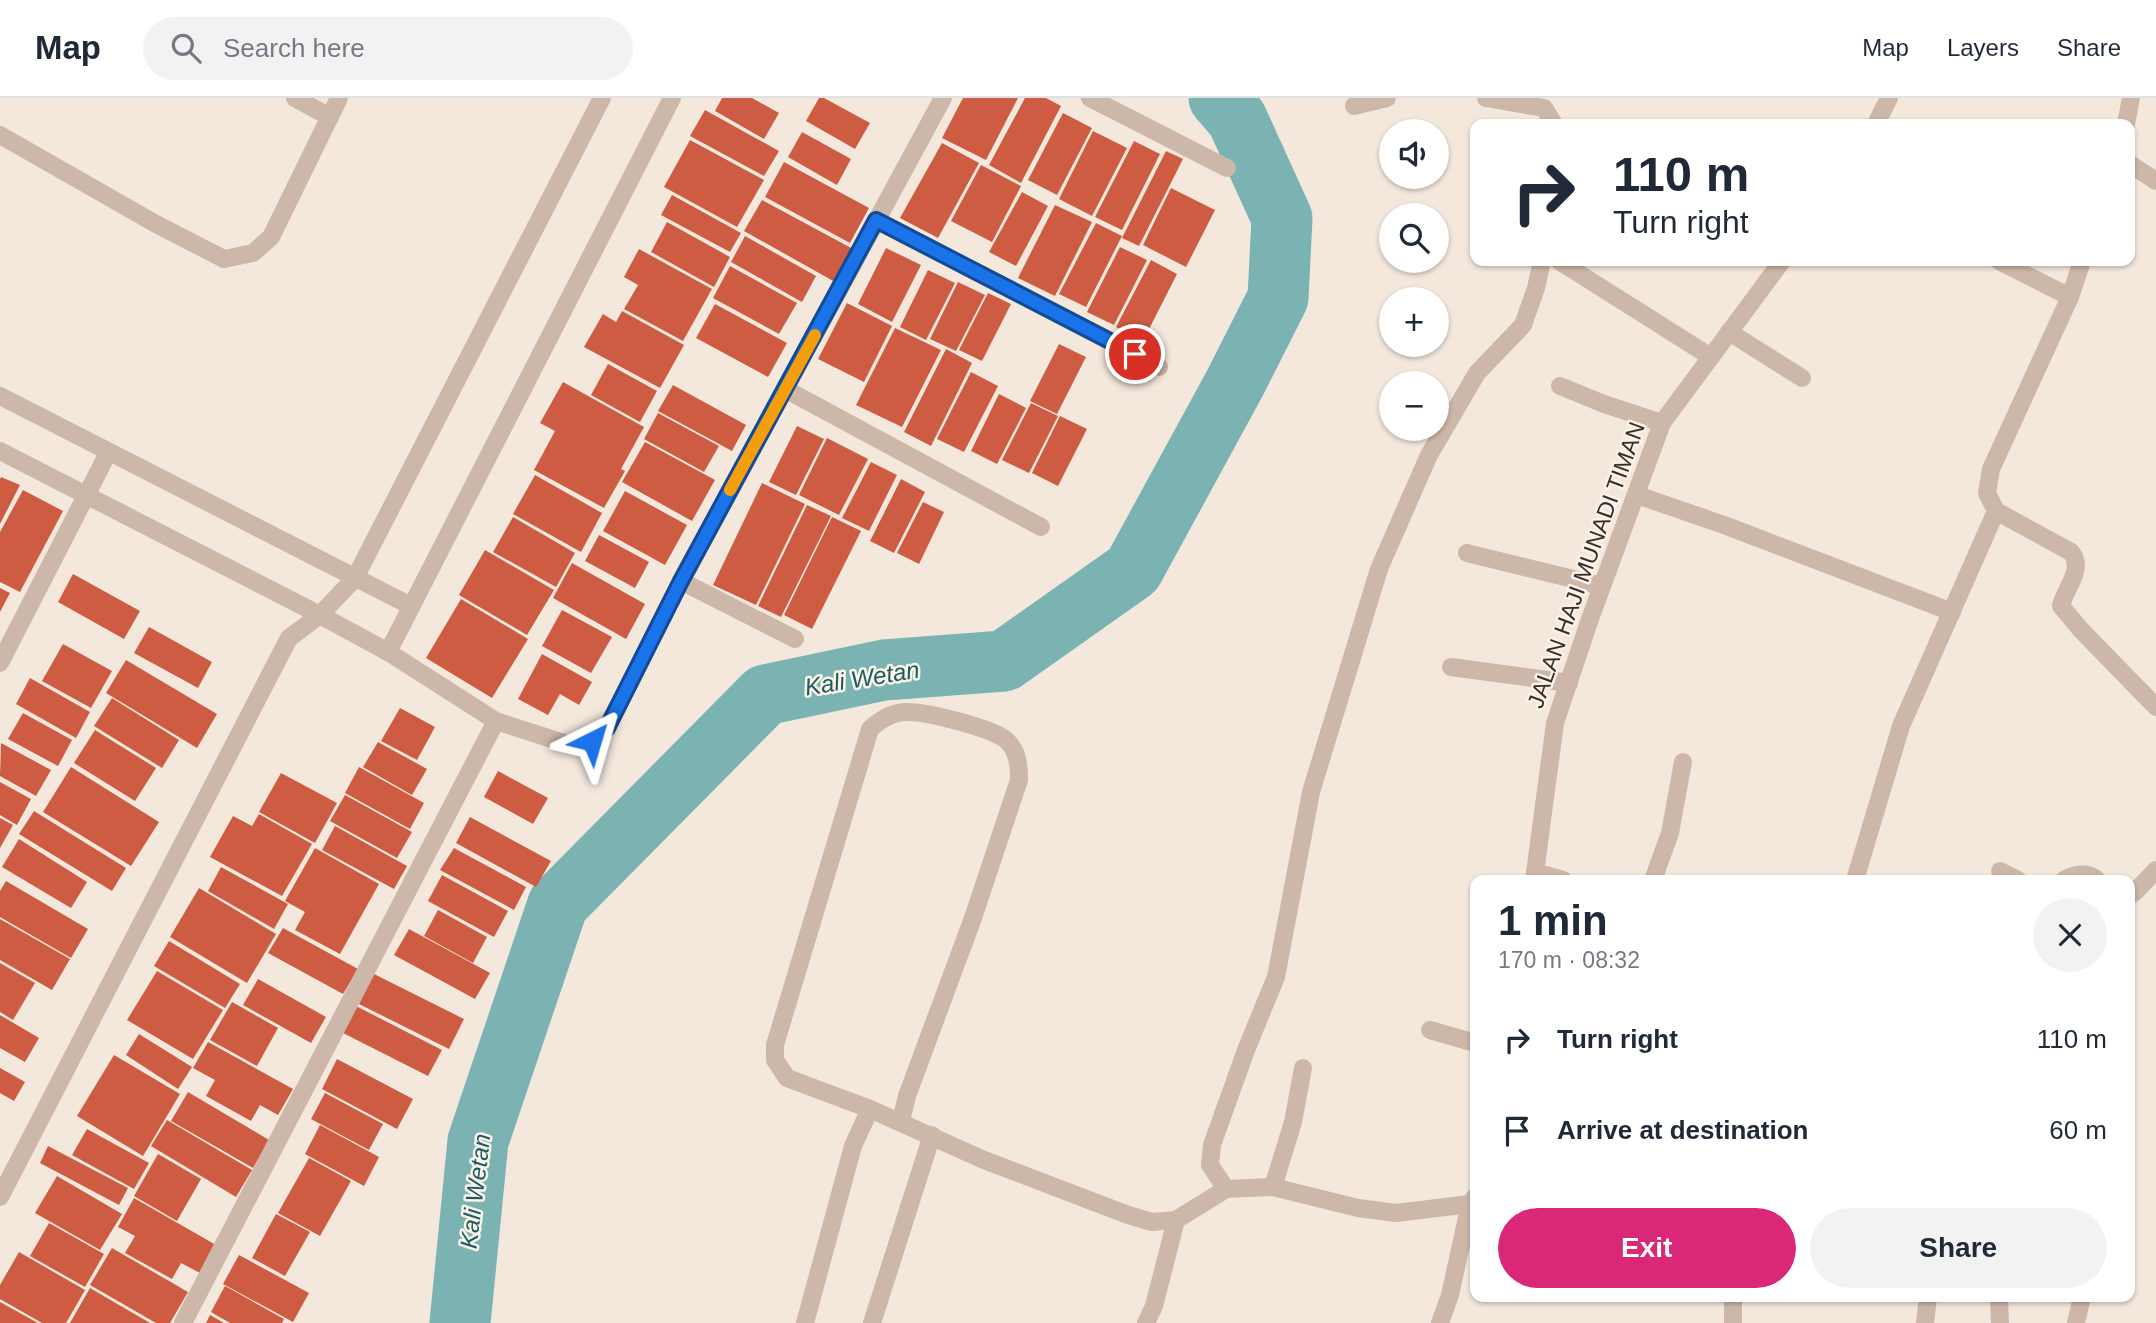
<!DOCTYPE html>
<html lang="en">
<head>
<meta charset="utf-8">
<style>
  :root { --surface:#fff; --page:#f2f2f3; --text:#1f2937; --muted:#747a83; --line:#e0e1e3; --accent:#db2777 }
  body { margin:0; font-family:Helvetica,sans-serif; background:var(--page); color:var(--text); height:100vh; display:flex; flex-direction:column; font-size:26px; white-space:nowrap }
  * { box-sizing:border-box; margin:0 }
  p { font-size:23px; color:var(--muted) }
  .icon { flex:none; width:38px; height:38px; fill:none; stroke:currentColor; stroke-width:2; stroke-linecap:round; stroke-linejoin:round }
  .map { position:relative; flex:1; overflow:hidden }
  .details { position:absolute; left:1470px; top:777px; width:665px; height:427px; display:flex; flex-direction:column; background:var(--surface); border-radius:14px; box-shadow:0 2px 5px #0004 }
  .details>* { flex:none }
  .banner { position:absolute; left:1470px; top:21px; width:665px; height:147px; border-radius:14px; box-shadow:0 2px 5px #0004; background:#fff; color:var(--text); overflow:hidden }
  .tools { position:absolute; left:1379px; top:21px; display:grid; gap:14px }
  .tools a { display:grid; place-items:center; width:70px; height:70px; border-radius:50%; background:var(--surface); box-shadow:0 2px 5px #0004; font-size:35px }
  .pin { position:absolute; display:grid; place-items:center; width:60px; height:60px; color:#fff; margin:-30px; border:4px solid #fff; border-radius:50%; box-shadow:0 2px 7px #0007 }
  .me { position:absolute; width:77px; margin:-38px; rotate:40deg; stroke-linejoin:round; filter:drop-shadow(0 0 5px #0008) }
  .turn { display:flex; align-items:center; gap:24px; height:147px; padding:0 28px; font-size:32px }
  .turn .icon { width:91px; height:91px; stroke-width:2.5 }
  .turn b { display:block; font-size:49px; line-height:60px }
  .round { display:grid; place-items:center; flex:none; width:74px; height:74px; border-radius:37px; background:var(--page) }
  .headline { display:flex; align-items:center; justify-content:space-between; height:119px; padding:0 28px }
  h1 { font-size:42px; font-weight:700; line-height:52px }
  .action { display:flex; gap:14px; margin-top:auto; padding:14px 28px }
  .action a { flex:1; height:80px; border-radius:42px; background:var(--accent); color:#fff; font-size:28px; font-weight:700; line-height:80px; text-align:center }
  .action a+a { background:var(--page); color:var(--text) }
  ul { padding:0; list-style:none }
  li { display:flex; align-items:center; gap:21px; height:91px; padding:0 28px }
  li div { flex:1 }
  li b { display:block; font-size:26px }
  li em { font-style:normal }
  header { display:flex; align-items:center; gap:42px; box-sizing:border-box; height:98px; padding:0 35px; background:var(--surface); border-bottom:2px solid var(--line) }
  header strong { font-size:33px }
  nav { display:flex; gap:38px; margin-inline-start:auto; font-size:24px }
  .search { width:490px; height:63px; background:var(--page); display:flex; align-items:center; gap:18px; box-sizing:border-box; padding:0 24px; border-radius:38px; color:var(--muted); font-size:26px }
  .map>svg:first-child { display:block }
</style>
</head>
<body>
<header>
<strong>Map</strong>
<div class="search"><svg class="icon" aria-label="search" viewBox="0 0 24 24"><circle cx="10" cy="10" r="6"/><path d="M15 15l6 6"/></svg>Search here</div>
<nav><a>Map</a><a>Layers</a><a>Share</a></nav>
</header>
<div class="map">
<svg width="2156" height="1225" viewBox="0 0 2156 1225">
  <rect width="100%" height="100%" fill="#f4e8dd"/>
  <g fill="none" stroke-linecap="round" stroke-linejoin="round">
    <path stroke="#7ab3b2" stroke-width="61" d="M460,1225L478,1043L558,806L765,597L884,572L1004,563L1133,472L1235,285L1278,200L1282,120L1237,21L1219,0"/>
  </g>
  <g fill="#cd5c42">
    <path d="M722,0H752L779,15L764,41L715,13Z"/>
    <path d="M819,0H824L870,25L855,51L806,23Z"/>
    <path d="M963,0H1018L986,62L942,40Z"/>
    <path d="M1025,0H1046L1061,8L1021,85L989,67Z"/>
    <path d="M705,12L779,53L764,78L690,38Z"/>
    <path d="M1063,15L1092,30L1057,97L1028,82Z"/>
    <path d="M1093,33L1127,50L1092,118L1059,101Z"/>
    <path d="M802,34L851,61L837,87L788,59Z"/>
    <path d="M690,42L764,82L737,129L664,89Z"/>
    <path d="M1134,43L1160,56L1122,132L1095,119Z"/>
    <path d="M942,45L979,65L938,140L900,120Z"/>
    <path d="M1166,53L1183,61L1139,148L1122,140Z"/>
    <path d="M784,64L869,110L850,145L765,99Z"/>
    <path d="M981,67L1021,88L992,144L951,123Z"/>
    <path d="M1171,90L1215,112L1186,169L1143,147Z"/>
    <path d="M1022,94L1048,108L1016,168L989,154Z"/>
    <path d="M672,97L741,135L730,154L661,117Z"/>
    <path d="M762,102L853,151L835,184L744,133Z"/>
    <path d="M1055,107L1092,124L1055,198L1018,180Z"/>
    <path d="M667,124L730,159L714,189L651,154Z"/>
    <path d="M1096,125L1122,138L1086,209L1059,196Z"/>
    <path d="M745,138L816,178L802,204L731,164Z"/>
    <path d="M1120,149L1147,162L1114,227L1087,214Z"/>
    <path d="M886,150L921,167L892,224L858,206Z"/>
    <path d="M639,151L712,191L683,243L624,211L638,187L624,179Z"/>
    <path d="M1151,162L1177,176L1143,243L1116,229Z"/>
    <path d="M730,168L797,205L779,236L713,200Z"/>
    <path d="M928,172L955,185L926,242L900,229Z"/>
    <path d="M958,184L985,197L956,253L930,241Z"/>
    <path d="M988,195L1011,206L982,263L959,252Z"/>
    <path d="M847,205L892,228L864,284L818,261Z"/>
    <path d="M715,206L787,245L768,279L696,240Z"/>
    <path d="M622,213L684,247L660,290L584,249L603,216L616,224Z"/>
    <path d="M895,230L941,252L902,329L856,307Z"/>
    <path d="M1059,246L1086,259L1057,316L1030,303Z"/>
    <path d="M946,251L972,265L931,348L904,334Z"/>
    <path d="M608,266L657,293L640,324L591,297Z"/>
    <path d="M971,274L998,288L964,354L937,341Z"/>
    <path d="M563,284L644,329L621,371L625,373L604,410L534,372L555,333L540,325Z"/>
    <path d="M673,287L746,327L732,353L658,313Z"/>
    <path d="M999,296L1026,310L997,366L971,353Z"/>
    <path d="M1031,305L1058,318L1029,375L1002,362Z"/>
    <path d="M658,315L719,348L704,374L644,341Z"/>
    <path d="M1060,318L1087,331L1058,388L1032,375Z"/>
    <path d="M797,328L824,341L796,397L769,384Z"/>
    <path d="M827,340L868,361L839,417L799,397Z"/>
    <path d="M645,344L715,382L692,423L622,384Z"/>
    <path d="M871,364L897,377L869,433L842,420Z"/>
    <path d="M535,377L602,415L581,454L513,416Z"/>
    <path d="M1,379L20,387L0,426V381Z"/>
    <path d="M901,381L925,394L894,455L870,443Z"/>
    <path d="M762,385L805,406L756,507L713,487Z"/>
    <path d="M23,392L63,413L20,494L0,484V434Z"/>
    <path d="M625,393L687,427L665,467L603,433Z"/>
    <path d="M923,404L944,414L919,466L897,455Z"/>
    <path d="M807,407L831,418L781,519L758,508Z"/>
    <path d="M513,419L575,455L556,489L493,454Z"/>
    <path d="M832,419L861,433L812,531L784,517Z"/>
    <path d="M599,437L649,464L635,490L585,463Z"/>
    <path d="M485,452L554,492L527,537L459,497Z"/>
    <path d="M572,465L645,506L626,541L553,500Z"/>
    <path d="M73,476L140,513L124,541L58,504Z"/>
    <path d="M0,490L10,495L0,514Z"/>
    <path d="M461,501L528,541L492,600L426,560Z"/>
    <path d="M562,512L612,539L591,575L542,548Z"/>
    <path d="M149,529L212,564L198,590L134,555Z"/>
    <path d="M63,546L112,573L91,610L42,583Z"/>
    <path d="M542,556L592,584L579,607L560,596L548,617L518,601Z"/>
    <path d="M126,562L217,616L197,650L106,595Z"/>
    <path d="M30,580L90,614L76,640L16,606Z"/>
    <path d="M112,600L179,642L162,670L94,628Z"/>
    <path d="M400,610L435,629L417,662L381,643Z"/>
    <path d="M23,615L72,642L58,668L8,641Z"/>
    <path d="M95,632L156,670L135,703L74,665Z"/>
    <path d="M378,644L427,671L412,697L363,669Z"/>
    <path d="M1,645L51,672L36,698L0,678Z"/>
    <path d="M71,669L159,724L131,768L43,714Z"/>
    <path d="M359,669L424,705L410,731L345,695Z"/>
    <path d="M498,673L548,700L533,726L484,699Z"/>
    <path d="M281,675L337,705L315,745L259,714Z"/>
    <path d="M0,684L31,701L17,727L0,717Z"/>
    <path d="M345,697L412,734L397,760L330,723Z"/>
    <path d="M34,713L126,770L112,793L19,736Z"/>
    <path d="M259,716L312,746L282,798L210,759L233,718L252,728Z"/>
    <path d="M470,719L551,763L536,789L456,745Z"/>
    <path d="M0,720L13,727L0,750Z"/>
    <path d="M335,728L407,768L394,791L322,752Z"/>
    <path d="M19,741L87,784L71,810L2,769Z"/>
    <path d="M315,750L379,786L340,856L295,832L305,814L285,803Z"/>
    <path d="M454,750L526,789L514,812L440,772Z"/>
    <path d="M221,769L288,806L274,831L208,793Z"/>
    <path d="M442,777L508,813L494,839L428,803Z"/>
    <path d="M6,783L88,831L71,860L0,819V793Z"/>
    <path d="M199,790L276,836L247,885L170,839Z"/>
    <path d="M438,812L487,839L473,865L424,838Z"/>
    <path d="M0,821L70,861L52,892L0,862Z"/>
    <path d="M283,830L358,871L343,896L268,855Z"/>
    <path d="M409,831L490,875L475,901L394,857Z"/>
    <path d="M169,843L240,886L225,910L154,868Z"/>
    <path d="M0,865L35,885L13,922L0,914Z"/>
    <path d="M157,873L223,912L193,961L127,922Z"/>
    <path d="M374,876L464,921L449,951L359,906Z"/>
    <path d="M258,881L326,919L311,945L243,907Z"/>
    <path d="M232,904L278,930L257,968L210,942Z"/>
    <path d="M356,908L442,952L428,978L343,935Z"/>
    <path d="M0,917L39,940L25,964L0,950Z"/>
    <path d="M139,936L192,969L178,991L126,957Z"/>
    <path d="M208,944L293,991L278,1017L260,1007L251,1023L206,998L215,982L193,970Z"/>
    <path d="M114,957L180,996L143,1058L77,1018Z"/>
    <path d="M337,961L413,1001L397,1031L322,991Z"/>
    <path d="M0,970L25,984L14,1003L0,995Z"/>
    <path d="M188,994L269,1042L253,1070L171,1023Z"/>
    <path d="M325,995L383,1026L369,1052L311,1021Z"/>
    <path d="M167,1022L252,1072L236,1099L151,1048Z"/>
    <path d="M320,1027L379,1059L364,1088L305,1056Z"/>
    <path d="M87,1031L149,1065L134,1091L72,1057Z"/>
    <path d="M48,1048L128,1090L119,1107L40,1065Z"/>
    <path d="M158,1056L201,1081L177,1123L134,1098Z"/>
    <path d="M309,1060L351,1083L320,1138L278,1115Z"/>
    <path d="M57,1078L122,1116L100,1152L35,1115Z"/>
    <path d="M134,1100L216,1147L200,1175L181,1165L172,1181L125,1155L135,1138L118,1129Z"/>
    <path d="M276,1116L310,1134L285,1178L252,1160Z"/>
    <path d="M49,1125L104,1156L85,1189L30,1158Z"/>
    <path d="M112,1150L188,1194L170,1225H156L90,1187Z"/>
    <path d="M19,1154L85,1192L66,1225H42L0,1201V1187Z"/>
    <path d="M239,1157L309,1195L293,1224L223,1186Z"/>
    <path d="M225,1188L284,1221L282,1225H230L211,1214Z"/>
    <path d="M90,1190L150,1225H70Z"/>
    <path d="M0,1204L38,1225H0Z"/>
    <path d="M210,1217L224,1225H206Z"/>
  </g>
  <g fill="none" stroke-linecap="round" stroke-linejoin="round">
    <g stroke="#cdb7a8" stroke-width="18">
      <path d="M295,0L330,19"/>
      <path d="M1090,0L1227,70"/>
      <path d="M1486,0L1544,10L1554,26"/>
      <path d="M1354,8L1387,0"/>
      <path d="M1876,26L1889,0"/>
      <path d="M2126,26L2131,0"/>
      <path d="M0,37L156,126L224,161L253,155L271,139L339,0"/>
      <path d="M2130,66L2156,83"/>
      <path d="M876,122L1159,269"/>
      <path d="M1559,163L1711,259"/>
      <path d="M1999,163L2070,199"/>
      <path d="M2082,163L2070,199L1991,371L1987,395L1996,413L2071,454C2085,471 2065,490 2061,508L2081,532L2156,609"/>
      <path d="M1729,234L1802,280"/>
      <path d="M1560,288L1604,306L1662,325"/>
      <path d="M785,291L1041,429"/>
      <path d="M0,298L411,508"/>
      <path d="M0,353L320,517L388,554L496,623L570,647L592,643L607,630L681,483L943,0"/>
      <path d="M1637,397L1724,427L1952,514"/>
      <path d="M1467,455L1602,488"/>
      <path d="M681,483L795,541"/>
      <path d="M388,554L672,0"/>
      <path d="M0,565L108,355"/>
      <path d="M1451,569L1569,585"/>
      <path d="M2000,773L2018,782"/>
      <path d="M1535,774L1563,782"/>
      <path d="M1534,782L1555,625L1590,521L1662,325L1782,163"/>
      <path d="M1653,782L1670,735L1683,664"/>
      <path d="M1855,782L1901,628L1996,413"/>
      <path d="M2064,782C2074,776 2087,773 2097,782"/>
      <path d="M2130,797L2135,794L2156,772"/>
      <path d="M1430,932L1475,945"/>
      <path d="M870,1011L787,980L775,962V947L870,631C880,622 893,613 908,614C927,614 992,630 1006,642C1018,652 1019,668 1019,682L973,820L907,998L901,1023"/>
      <path d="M1273,1089L1293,1024L1303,970"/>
      <path d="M1226,1091L1210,1067L1212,1047L1246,952L1276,879L1311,694L1379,471L1429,357L1477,275L1523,227L1536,190L1542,163"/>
      <path d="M0,1099L289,540L320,517L355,480L602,0"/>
      <path d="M1733,1199V1225"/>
      <path d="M1999,1199L2000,1225"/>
      <path d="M183,1225L496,623"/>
      <path d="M805,1225L853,1048L870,1011L984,1062L1128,1117L1152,1124L1176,1122L1226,1091L1273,1089L1358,1110L1396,1115L1470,1106"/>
      <path d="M872,1225L932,1037"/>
      <path d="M1146,1225L1154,1208L1176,1122"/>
      <path d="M1440,1225L1450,1197L1470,1106L1475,1099"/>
      <path d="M1925,1225L1928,1199"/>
      <path d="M2076,1225L2082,1199"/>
    </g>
  </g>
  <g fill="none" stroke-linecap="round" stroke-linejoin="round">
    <g stroke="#114b97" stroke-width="18">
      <path id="route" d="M592,643L607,630L681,483L876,122L1135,256"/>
    </g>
    <use href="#route" stroke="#1a73e8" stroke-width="12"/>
    <path stroke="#f59e0b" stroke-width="12" d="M730,392L815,237"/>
  </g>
  <g text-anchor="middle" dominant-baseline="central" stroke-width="5" stroke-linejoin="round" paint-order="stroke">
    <g font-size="23" fill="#392d29" stroke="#fbf2ea">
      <text transform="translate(1586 467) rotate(-70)">JALAN HAJI MUNADI TIMAN</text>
    </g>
    <g font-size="24" font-style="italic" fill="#1b5d5e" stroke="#fbf2ea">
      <text transform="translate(862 580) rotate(-9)">Kali Wetan</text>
      <text transform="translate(475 1093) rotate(-83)">Kali Wetan</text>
    </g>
  </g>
</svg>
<div class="tools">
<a><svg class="icon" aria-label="sound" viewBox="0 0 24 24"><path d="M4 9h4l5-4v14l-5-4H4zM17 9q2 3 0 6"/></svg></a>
<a><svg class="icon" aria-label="search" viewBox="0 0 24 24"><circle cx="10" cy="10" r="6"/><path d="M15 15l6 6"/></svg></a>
<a>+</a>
<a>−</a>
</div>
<div class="pin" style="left:1135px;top:256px;background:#d93025"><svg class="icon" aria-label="arrive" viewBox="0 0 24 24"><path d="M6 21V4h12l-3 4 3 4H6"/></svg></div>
<svg class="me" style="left:592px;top:643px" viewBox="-20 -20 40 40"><path d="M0-17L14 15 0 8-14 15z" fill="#1a73e8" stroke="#fff" stroke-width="4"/></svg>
<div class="banner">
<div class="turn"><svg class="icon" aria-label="right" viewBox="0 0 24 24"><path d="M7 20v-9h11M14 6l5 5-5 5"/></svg><div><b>110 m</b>Turn right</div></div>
</div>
<section class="details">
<div class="headline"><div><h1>1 min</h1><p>170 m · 08:32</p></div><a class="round"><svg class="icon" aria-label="close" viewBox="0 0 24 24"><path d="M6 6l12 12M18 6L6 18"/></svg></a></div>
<ul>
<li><svg class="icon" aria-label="right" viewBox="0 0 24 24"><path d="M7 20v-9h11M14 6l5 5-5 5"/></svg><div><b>Turn right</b></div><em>110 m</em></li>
<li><svg class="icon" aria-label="arrive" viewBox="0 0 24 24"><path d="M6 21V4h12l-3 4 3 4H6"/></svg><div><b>Arrive at destination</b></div><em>60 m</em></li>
</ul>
<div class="action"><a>Exit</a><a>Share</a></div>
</section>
</div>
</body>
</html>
